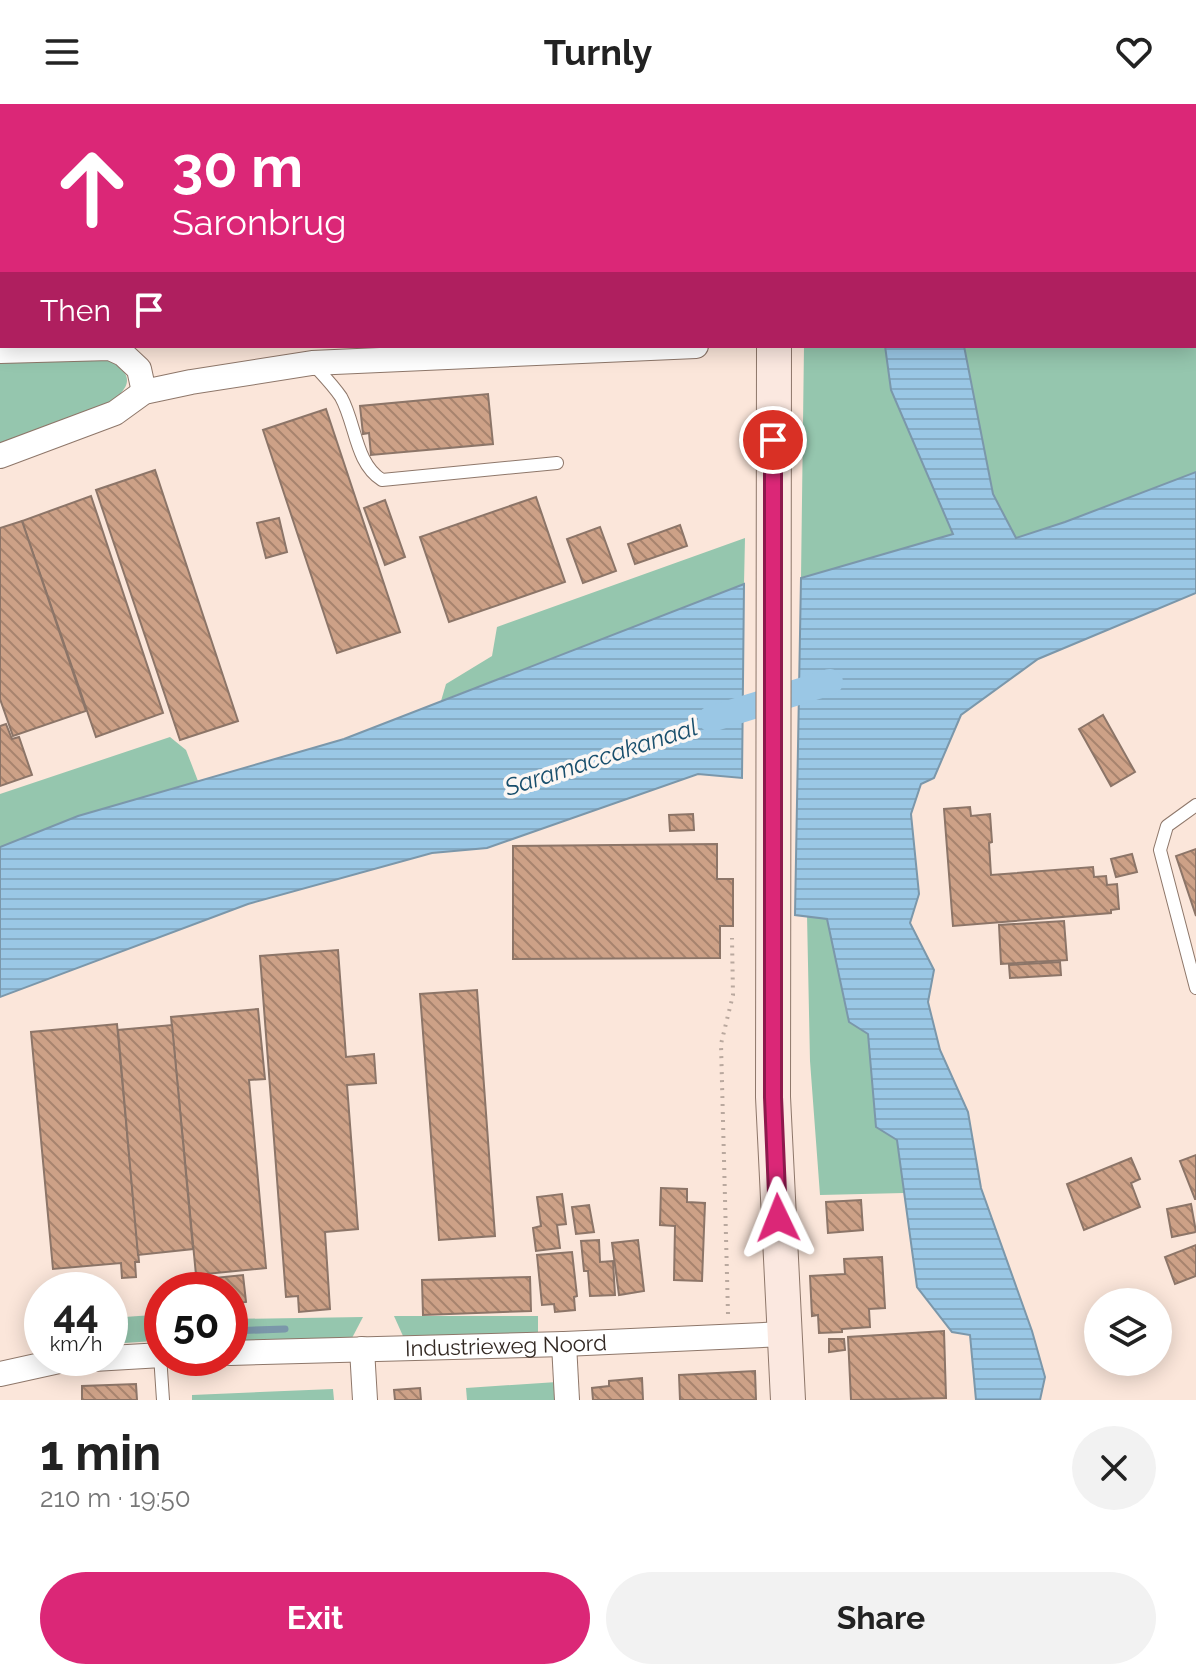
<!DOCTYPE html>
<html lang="en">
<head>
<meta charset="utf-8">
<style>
  :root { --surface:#fff; --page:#f2f2f2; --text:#222; --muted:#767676; --accent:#db2777 }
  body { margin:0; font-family:Raleway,sans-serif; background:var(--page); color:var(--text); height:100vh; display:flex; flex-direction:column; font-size:30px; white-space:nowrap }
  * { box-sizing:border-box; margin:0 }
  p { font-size:26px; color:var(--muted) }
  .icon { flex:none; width:44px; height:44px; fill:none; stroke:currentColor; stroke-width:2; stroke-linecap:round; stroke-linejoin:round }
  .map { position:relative; height:1296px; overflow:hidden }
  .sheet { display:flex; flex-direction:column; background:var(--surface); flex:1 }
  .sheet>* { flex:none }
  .top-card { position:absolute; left:0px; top:0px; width:1196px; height:244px; box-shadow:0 4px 20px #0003; background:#db2777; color:#fff; overflow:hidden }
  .fabs { position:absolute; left:1084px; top:1184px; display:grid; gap:16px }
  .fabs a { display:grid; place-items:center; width:88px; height:88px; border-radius:50%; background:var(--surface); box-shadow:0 4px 20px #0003; font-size:40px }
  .speed { position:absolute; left:24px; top:1168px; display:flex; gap:16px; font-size:40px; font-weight:700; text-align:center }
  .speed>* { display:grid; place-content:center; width:104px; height:104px; border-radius:50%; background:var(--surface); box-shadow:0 4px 20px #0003; line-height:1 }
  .speed small { font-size:20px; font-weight:400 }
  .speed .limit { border:12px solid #d22; background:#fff; color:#111 }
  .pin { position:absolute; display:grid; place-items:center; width:68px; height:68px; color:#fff; margin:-34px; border:4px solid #fff; border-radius:50%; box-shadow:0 2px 8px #0007 }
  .me { position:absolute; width:88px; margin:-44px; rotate:358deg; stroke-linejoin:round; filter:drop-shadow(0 0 6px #0008) }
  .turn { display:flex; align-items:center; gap:28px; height:168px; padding:0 40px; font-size:36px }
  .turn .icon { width:104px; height:104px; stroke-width:2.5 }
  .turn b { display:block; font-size:56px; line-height:68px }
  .then { display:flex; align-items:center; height:76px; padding:0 40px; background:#0003; gap:16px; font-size:30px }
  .round { display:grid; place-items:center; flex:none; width:84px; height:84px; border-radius:42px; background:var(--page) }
  .head { display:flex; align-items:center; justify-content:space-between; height:136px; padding:0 40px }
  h1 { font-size:48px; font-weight:700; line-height:60px }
  .cta { display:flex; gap:16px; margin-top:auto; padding:16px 40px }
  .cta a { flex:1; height:92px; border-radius:48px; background:var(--accent); color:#fff; font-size:32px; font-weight:700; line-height:92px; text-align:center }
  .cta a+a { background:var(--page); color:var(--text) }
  header { display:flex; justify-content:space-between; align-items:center; height:104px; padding:0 40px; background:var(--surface); font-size:36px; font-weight:700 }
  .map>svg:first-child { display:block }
</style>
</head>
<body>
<header><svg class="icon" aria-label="menu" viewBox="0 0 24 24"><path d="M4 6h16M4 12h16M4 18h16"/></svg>Turnly<svg class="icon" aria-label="heart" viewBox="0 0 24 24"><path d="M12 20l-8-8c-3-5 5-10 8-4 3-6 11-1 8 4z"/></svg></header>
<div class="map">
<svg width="1196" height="1296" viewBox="0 0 1196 1296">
  <defs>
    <pattern id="water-rules" width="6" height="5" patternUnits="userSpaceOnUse" patternTransform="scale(2)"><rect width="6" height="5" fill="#9ac7e5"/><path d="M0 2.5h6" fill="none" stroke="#85abc4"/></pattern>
    <pattern id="building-back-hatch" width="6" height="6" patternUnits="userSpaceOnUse" patternTransform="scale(2)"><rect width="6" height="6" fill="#cda187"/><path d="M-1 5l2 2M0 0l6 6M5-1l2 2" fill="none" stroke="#a7836e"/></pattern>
  </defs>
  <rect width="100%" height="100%" fill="#fbe6da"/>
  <g fill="#95c6ae">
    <path d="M1194,109L1196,111V368L1065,418L1016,434L993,390L964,242H1194Z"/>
    <path d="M804,242H885L891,286L953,430L801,474Z"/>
    <path d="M101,253C190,290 25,331 0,339V259Z"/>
    <path d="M745,434L744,480L441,597L446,580L492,552L497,523Z"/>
    <path d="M170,633L186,646L198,677L78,712L0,743V690Z"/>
    <path d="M807,811L827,815L849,917L868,930L876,1023L897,1036L904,1089L820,1091L810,957Z"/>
    <path d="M153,1211L154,1237L110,1240V1214Z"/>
    <path d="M394,1212H538V1230L403,1232Z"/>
    <path d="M363,1213L352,1234L230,1238V1215Z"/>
    <path d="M557,1278L558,1296H467L466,1284Z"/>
    <path d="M333,1285L334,1296H192V1291Z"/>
  </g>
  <g fill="url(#water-rules)" stroke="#7b97aa" stroke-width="2">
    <path d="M885,242H964L993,390L1016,434L1065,418L1196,368V489L1038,555L961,611L934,674L921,680L911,710L919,790L910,819L934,866L928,898L940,946L968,1008L981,1084L1032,1227L1045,1273L1040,1296H976L970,1231L952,1228L917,1183L897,1036L876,1023L868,930L849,918L827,815L795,811L801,474L953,430L891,286Z"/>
    <path d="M744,480L742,674L698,670L487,744L432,749L248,800L0,893V743L78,712L344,635Z"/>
  </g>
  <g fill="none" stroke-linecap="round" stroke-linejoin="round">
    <path stroke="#7b97aa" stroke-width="7" d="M230,1227L285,1225"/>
    <g stroke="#9ac7e5" stroke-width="26">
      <path d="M898,0V2"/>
      <path d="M711,615L830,578"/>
    </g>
  </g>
  <g fill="url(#building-back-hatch)" stroke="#8c7568" stroke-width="2">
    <path d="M494,0H582L583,2H494Z"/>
    <path d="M620,0H719L720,2H621Z"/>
    <path d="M488,290L493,340L371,351L369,329L363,330L360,302Z"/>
    <path d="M326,305L400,528L337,549L263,326Z"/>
    <path d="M155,366L238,617L180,636L96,386Z"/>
    <path d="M91,392L163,609L96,633L22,417Z"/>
    <path d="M536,393L565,478L449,518L420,433Z"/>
    <path d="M385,396L405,453L385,461L364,404Z"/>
    <path d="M279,414L287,448L266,454L257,419Z"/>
    <path d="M22,417L86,607L13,632L0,595V424Z"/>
    <path d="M680,421L687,442L635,460L628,440Z"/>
    <path d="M600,423L616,467L583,479L567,435Z"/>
    <path d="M1103,611L1135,668L1111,682L1079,625Z"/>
    <path d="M6,620L12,635L19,633L32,671L0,682V622Z"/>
    <path d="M970,703L971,712L990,710L992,738L989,739L991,771L1093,763L1094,773L1106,772L1107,781L1117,780L1119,805L1111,806V809L953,822L944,705Z"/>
    <path d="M693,710L694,726L670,727L669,711Z"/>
    <path d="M717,740V775H733V822H720V854L513,855V742Z"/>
    <path d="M1196,745V812L1176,752Z"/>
    <path d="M1132,750L1137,768L1116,773L1111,755Z"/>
    <path d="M1064,817L1067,856L1001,860L999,821Z"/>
    <path d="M338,846L346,953L374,950L376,979L347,981L358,1125L325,1128L330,1205L299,1208L298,1192L286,1193L260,852Z"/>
    <path d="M1060,858L1061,871L1010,874L1009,861Z"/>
    <path d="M477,886L495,1132L439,1136L420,890Z"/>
    <path d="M258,905L265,975L249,976L266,1164L196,1171L171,913Z"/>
    <path d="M117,920L139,1158H135L136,1173L122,1174L121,1159L53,1165L31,928Z"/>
    <path d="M172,921L193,1145L138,1151L118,926Z"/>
    <path d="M1196,1051V1095H1195L1180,1057Z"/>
    <path d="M1131,1054L1140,1075L1131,1079L1140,1103L1084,1126L1067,1080Z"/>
    <path d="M661,1084L687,1085V1098L705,1099L702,1177L674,1176L675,1122L660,1121Z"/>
    <path d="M562,1090L566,1120L557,1121L560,1144L536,1147L533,1124L541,1122L537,1093Z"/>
    <path d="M861,1096L863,1126L828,1129L826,1098Z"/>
    <path d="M1191,1100L1196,1128L1172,1133L1167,1105Z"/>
    <path d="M589,1101L594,1128L576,1130L572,1103Z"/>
    <path d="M599,1136L600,1158L613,1157L615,1191L590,1192L588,1167H584L581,1137Z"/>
    <path d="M638,1136L644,1187L619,1191L612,1139Z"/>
    <path d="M1196,1141V1172L1175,1180L1165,1153Z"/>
    <path d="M572,1148L577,1192L574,1193L575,1206L555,1208L554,1200L542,1201L537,1151Z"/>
    <path d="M882,1153L885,1204L869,1205L870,1223L842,1225V1228L819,1229L818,1211L812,1212L810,1172L845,1170L844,1155Z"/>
    <path d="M243,1171L246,1198L230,1200V1186H197L196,1176Z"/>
    <path d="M530,1173L531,1207L423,1211L422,1176Z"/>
    <path d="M944,1227L946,1294L851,1296L848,1233Z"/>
    <path d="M829,1235H844L845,1246L829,1248Z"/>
    <path d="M755,1267L756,1296H680L679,1271Z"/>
    <path d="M642,1274L643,1296H593L592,1284L609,1282V1277Z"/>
    <path d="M136,1280L137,1296H82V1282Z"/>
    <path d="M420,1284L421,1296H395L394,1286Z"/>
  </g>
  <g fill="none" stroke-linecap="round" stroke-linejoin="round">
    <g stroke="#8e776a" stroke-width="14">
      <g id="lane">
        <path d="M312,259C322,270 333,281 341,293C356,320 355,359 382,376L557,359"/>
        <path d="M1196,701L1167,722L1160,746L1196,884"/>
        <path d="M160,1251L163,1296"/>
      </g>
    </g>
    <g stroke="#8e776a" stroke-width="26">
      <g id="street">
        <path d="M945,2L951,0"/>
        <path d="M0,106L2,132"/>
        <path d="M0,247L110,244L123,250L139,265L144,288"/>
        <path d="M0,352L115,309L144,288L191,278L312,259L696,242"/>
        <path d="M564,1240L567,1296"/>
        <path d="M362,1245L365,1296"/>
        <path id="s1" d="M230,1249L564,1240L784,1230"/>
        <path d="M0,1270L59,1257L162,1251"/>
      </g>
    </g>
    <g stroke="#8e776a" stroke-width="36">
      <g id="secondary">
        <path d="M771,0V2"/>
        <path d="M774,242L773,993L788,1296"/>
      </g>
    </g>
    <path stroke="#b9a89e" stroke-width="4" stroke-dasharray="2 6" stroke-linecap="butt" d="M728,1210L721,940L733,891L732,834"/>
    <use href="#lane" stroke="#fff" stroke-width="12"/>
    <use href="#street" stroke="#fff" stroke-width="24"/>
    <use href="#secondary" stroke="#fbe8e0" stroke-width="34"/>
  </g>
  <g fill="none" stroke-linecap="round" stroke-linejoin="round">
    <g stroke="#8e194d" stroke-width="20">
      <path id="route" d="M773,336V993L778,1114"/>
    </g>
    <use href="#route" stroke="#db2777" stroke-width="14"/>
  </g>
  <g text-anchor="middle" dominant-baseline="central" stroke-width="7" stroke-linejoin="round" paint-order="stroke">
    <g font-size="22" fill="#322822" stroke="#fcf7f4">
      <text stroke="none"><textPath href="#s1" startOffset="276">Industrieweg Noord</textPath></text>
    </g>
    <g font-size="24" font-style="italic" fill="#194f6d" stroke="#fcf7f4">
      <text transform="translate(601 653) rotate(-18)">Saramaccakanaal</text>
    </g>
  </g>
</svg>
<div class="fabs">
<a><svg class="icon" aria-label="layers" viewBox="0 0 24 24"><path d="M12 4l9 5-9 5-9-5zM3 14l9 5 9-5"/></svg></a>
</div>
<div class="speed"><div>44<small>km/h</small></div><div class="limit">50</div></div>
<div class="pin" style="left:773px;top:336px;background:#d93025"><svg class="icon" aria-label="arrive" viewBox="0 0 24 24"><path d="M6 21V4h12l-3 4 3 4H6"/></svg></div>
<svg class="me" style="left:778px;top:1114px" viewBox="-20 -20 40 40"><path d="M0-17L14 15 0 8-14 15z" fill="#db2777" stroke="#fff" stroke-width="4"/></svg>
<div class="top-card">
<div class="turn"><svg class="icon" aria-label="ahead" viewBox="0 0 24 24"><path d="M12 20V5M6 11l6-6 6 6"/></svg><div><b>30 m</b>Saronbrug</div></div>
<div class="then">Then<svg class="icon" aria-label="arrive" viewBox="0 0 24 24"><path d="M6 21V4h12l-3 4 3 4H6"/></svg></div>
</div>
</div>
<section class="sheet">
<div class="head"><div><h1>1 min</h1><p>210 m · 19:50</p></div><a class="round"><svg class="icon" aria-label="close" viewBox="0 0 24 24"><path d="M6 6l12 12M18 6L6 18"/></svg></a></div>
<div class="cta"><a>Exit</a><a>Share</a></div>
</section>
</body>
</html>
